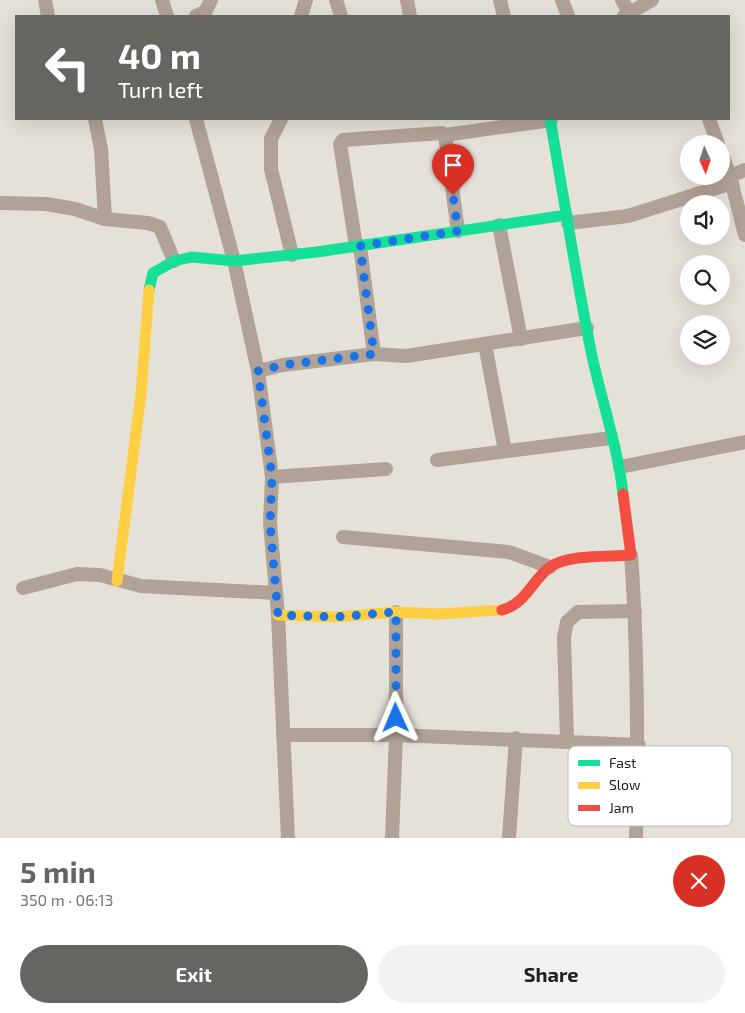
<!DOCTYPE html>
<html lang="en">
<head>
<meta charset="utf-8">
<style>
  :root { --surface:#fff; --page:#f2f2f2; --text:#202124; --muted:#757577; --accent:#67655f }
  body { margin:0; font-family:"Exo 2",sans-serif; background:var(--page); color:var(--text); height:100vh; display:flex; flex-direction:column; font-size:19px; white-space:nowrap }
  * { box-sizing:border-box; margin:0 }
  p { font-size:16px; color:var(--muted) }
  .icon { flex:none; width:28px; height:28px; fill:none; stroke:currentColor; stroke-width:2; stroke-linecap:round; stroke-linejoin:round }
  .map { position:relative; height:838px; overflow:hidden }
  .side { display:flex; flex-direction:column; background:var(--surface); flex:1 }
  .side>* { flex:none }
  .banner { position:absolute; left:15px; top:15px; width:715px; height:105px; border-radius:0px; box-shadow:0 5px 20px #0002; background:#67655f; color:#fff; overflow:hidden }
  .needle { width:32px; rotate:177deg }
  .fabs { position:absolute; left:680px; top:135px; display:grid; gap:10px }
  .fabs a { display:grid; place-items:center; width:50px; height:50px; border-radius:50%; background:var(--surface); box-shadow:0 5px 20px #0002; font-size:25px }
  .pin { position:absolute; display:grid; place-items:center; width:42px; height:42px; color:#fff; margin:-51px -21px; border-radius:50% 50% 50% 0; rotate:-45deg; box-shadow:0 0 5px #0007 }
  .pin .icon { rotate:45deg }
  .me { position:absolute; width:55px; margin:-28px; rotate:359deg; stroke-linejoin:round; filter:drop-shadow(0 0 4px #0008) }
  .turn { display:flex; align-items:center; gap:18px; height:105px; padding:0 20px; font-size:22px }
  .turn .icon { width:65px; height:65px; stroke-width:2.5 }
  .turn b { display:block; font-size:35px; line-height:42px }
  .round { display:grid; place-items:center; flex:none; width:52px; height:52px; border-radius:26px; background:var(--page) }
  .overview { display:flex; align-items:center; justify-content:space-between; height:85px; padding:0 20px }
  h1 { font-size:30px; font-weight:700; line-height:38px; color:var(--accent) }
  .button { display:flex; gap:10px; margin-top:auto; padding:10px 20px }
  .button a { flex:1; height:58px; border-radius:30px; background:var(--accent); color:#fff; font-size:20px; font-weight:700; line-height:58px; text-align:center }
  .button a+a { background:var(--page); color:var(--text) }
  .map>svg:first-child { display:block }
</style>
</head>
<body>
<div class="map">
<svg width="745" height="838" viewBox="0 0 745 838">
  <rect width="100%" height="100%" fill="#e4e1d9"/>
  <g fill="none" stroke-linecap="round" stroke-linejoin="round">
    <g stroke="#b1a297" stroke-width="14">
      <path d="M45,0L48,16"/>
      <path d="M162,0L167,16"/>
      <path d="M336,0L341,16"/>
      <path d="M407,0L410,16"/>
      <path d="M500,0L504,16"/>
      <path d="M562,0L568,16"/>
      <path d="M622,0L629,13"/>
      <path d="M196,16L205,12L211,0"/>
      <path d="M301,16L306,0"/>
      <path d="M624,16L652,0"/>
      <path d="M95,119L101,149L105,219"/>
      <path d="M196,119L234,261L258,371"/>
      <path d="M281,119L271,139V169L292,255"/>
      <path d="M709,119L718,144"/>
      <path d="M445,135L551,120"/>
      <path d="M721,152L730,176L745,170"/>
      <path d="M730,176L745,235"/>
      <path d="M0,203L46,204L75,209L105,219L148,223L160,227L174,261"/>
      <path d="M568,223L628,216L732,183"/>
      <path d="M499,225L521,339"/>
      <path d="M356,246L340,144L343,140L442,133L445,135L458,231"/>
      <path d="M360,246L374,354"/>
      <path d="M485,344L505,451"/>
      <path d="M437,460L611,438"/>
      <path d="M620,467L745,442"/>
      <path d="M386,469L272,477L258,371L283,365L374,354L406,356L587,328"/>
      <path d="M272,477L270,523L278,615L288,838"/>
      <path d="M343,537L509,552L550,567"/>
      <path d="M631,555C638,649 638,743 636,838"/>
      <path d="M23,588L77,574L100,575L141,586L276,593"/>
      <path d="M283,735H396L639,745"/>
      <path d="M567,741L564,637L567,622L578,612L635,611"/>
      <path d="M392,838L396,735V612"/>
      <path d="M509,838L516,738"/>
    </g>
    <g stroke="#16e098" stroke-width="11">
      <path d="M550,119C564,198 576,278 592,356C602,402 618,448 623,494"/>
      <path d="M149,290L153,273L174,261L192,257L234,261L317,252L567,215"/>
    </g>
    <g stroke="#ffcf43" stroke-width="11">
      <path d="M117,581L141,394L149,290"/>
      <path d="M278,615L335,617L396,612L439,614L502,610"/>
    </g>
    <path stroke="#f24e42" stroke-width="11" d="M502,610C527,603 531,581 550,567C568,554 609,557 631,555L623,494"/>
  </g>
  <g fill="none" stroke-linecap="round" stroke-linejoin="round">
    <path stroke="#1a73e8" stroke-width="9" stroke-dasharray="0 16.2" d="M396,718V612L335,617L278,615L270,523L272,477L258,371L283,365L374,354L360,246L458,231L453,195"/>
  </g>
  <rect x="568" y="746" width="164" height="80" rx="8" fill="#fff" stroke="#bdbdbb" stroke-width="1"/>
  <rect x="578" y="760" width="22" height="6" fill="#16e098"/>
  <rect x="578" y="782" width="22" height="7" fill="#ffcf43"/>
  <rect x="578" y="805" width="22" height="6" fill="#f24e42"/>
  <g font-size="14" fill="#24221d">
    <text x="609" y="768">Fast</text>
    <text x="609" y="790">Slow</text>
    <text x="609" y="813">Jam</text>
  </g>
</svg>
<div class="fabs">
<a><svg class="needle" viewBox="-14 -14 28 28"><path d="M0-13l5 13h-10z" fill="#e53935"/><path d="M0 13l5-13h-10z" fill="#757577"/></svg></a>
<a><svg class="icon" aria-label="sound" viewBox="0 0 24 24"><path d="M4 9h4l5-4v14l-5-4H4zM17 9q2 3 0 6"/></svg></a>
<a><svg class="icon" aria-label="search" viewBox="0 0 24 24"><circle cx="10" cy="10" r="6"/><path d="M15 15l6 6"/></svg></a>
<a><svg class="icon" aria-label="layers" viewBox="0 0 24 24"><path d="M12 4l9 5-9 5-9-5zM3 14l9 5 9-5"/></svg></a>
</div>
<div class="pin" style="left:453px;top:195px;background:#d93025"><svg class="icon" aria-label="arrive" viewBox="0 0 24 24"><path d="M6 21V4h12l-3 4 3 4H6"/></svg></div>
<svg class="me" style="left:396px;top:718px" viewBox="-20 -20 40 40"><path d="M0-17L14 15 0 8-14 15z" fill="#1a73e8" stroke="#fff" stroke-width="4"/></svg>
<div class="banner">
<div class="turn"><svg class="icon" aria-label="left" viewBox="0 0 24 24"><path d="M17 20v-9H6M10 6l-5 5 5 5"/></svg><div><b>40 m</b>Turn left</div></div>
</div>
</div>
<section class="side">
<div class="overview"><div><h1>5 min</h1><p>350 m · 06:13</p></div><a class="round" style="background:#d93025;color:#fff"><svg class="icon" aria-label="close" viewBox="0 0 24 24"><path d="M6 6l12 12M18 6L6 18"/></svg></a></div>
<div class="button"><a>Exit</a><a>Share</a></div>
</section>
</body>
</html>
